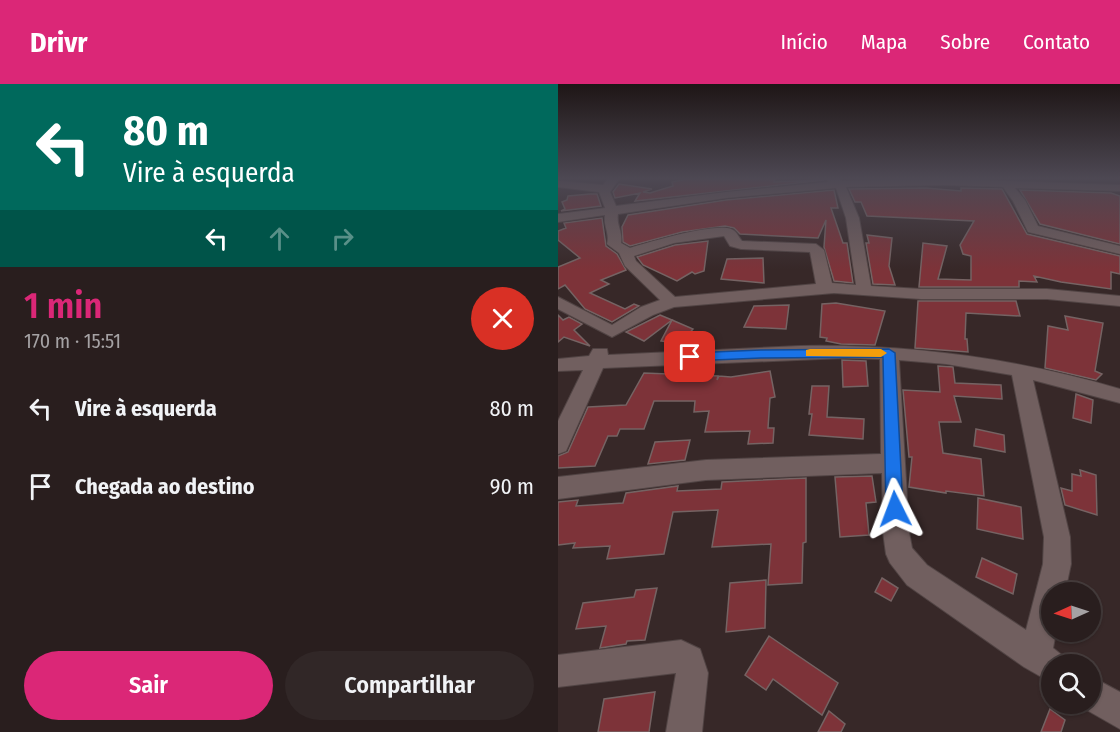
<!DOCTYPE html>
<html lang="pt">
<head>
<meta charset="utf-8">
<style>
  :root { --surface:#291e1e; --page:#312727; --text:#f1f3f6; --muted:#a5a2a4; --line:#453c3c; --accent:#db2777 }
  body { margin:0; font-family:"Fira Sans Condensed",sans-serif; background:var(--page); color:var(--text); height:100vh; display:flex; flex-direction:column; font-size:22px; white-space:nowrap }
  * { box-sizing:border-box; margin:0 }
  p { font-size:20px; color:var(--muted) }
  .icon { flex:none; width:33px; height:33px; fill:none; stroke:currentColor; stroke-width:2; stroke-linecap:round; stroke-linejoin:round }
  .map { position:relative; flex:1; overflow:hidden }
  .side { display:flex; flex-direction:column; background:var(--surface); width:558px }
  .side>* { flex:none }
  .guide { background:#00695c; color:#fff; overflow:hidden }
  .needle { width:39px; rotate:267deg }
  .buttons { position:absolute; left:483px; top:498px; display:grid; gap:12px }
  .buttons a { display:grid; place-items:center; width:60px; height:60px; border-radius:50%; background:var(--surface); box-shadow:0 2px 4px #0004,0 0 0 2px var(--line); font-size:30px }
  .pin { position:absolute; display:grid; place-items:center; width:51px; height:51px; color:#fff; margin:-26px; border-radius:12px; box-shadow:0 3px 9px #0006 }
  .me { position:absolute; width:66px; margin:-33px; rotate:357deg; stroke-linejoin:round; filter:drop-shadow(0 0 4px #0008) }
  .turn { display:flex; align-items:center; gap:21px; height:126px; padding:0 24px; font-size:27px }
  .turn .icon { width:78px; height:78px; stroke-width:2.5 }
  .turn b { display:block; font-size:42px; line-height:51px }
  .lanes { display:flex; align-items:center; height:57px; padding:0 24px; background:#0003; justify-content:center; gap:30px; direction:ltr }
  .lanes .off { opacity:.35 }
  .round { display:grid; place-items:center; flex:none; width:63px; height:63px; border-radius:32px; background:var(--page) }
  .overview { display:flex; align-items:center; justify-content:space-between; height:102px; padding:0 24px }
  h1 { font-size:36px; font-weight:600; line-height:45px; color:var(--accent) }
  .cta { display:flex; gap:12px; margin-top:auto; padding:12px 24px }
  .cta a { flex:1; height:69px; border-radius:36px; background:var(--accent); color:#fff; font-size:24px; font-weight:600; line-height:69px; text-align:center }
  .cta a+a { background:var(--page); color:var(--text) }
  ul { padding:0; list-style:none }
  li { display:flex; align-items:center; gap:18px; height:78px; padding:0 24px }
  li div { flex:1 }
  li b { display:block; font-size:22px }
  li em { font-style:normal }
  header { display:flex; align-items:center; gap:36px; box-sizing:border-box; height:84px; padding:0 30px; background:var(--accent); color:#fff }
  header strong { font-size:28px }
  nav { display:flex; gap:33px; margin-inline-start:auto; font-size:21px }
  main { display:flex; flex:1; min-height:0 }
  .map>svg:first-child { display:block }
</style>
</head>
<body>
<header>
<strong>Drivr</strong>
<nav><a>Início</a><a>Mapa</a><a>Sobre</a><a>Contato</a></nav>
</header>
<main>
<section class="side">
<div class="guide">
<div class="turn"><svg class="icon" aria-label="left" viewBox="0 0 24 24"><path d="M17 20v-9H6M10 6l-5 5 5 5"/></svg><div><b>80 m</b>Vire à esquerda</div></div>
<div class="lanes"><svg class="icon" aria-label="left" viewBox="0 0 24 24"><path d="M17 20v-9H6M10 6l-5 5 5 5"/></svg><svg class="icon off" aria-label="ahead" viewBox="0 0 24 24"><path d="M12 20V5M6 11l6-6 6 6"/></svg><svg class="icon off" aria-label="right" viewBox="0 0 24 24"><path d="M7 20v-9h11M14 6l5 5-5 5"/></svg></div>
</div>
<div class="overview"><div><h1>1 min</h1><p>170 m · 15:51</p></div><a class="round" style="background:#d93025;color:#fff"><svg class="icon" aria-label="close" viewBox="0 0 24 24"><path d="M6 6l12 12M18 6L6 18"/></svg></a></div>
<ul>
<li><svg class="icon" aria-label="left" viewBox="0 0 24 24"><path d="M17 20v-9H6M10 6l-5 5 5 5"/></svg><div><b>Vire à esquerda</b></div><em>80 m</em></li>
<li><svg class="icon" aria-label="arrive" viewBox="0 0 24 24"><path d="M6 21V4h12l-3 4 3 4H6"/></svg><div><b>Chegada ao destino</b></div><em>90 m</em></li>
</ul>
<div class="cta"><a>Sair</a><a>Compartilhar</a></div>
</section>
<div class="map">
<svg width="562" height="648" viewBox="0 0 562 648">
  <rect width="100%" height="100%" fill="#372828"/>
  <g fill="#7d3339" stroke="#756363" stroke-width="1.5">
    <path d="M134,94H217L216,98L266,96L77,117L82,109L57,114L55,108L61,100L94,105L85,108L92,109L115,102L114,98Z"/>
    <path d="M368,104L403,107V104L444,105L469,150L562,172V190L553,188V205L503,198L476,192L479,198L461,197V203H361L365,159L389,162L380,195L413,196V172L405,170L402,161L416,137L309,132L303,118H297L291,105Z"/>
    <path d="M276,106L280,124H273L285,159H289L295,199L276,197L266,163L268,136L260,154L182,150L176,144L167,142L124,148L72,162L65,158L64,143L70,131L168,116Z"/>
    <path d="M462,106L553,109L562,112V160L482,140Z"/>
    <path d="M32,110H39L43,122L3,127L7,125L4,118L9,116L10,112Z"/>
    <path d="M44,134L48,162L59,170L68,186L43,196L51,200L32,209L67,225L76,220L81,222L54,238L27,225L7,201L0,205V183L22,174L0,156V147L8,144L6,139Z"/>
    <path d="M309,151L334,154L331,182L337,201L315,200L308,159H311Z"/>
    <path d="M150,157L146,187L137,190L134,188L119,197L85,181L79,173L117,161Z"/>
    <path d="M205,174L206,199L163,195L169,175Z"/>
    <path d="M360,217H458L462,232L408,229L407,255H409L410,268L357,264Z"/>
    <path d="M278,219L327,227L317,261L283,260L268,257L269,254L262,253L264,220Z"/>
    <path d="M231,221L228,245L186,243L196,222Z"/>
    <path d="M0,231L5,236L11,233L24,240L16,246L32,262L6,253L0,258Z"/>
    <path d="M102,231L114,236L86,257L68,248Z"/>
    <path d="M507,232L545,239L537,287L544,290L538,296L487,284L490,242L510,246Z"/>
    <path d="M114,236L135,245L122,260L103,257Z"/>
    <path d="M284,276L308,277L310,302L285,303Z"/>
    <path d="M380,282L395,283L397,299L443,301L444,315L396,312L403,338H381L385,369L423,375L426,412L388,407V409L351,403L354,373H351L345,306L382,308Z"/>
    <path d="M212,287L217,313L212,314L210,344H216L215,359L190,360L192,347L147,348L151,327L136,328L137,317H96L86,345H62L59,352H50L37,382L0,384V372L10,368L30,323L68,321L86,289L160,292L159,296L161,292L173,293Z"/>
    <path d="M254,302H271L269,333L306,335L305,355L251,351L254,330H251Z"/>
    <path d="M518,310L535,316L533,339L515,334Z"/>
    <path d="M418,345L446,351L447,368L416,362Z"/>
    <path d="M132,356L127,376L90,380L97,358Z"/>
    <path d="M522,386L538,391L539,431L507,421L503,404L514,407V390L523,392Z"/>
    <path d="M314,392L318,418L308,419L311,451L282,453L277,393Z"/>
    <path d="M248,394V458L245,459L244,499L210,501L213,460L154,463L160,426L115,428L106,470L49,475L52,462L15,464L17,459L0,461V418L20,416L18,422L65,419L68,409L120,402L119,407L163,405L164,398Z"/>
    <path d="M420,414L463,423L465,455L419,445Z"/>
    <path d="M424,474L459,490L455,510L418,493Z"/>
    <path d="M324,494L340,504L333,517L317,508Z"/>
    <path d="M208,496L207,544L168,548L172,499Z"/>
    <path d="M99,504L87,556L69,557L68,560L42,564L48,542L18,545L25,519L76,513L78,506Z"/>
    <path d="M211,552L280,599L264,631L215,595L208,606L187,591Z"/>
    <path d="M97,608L91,648H40L46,615Z"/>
    <path d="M492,625L507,636L503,648H483Z"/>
    <path d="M271,627L287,640L283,648H260Z"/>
  </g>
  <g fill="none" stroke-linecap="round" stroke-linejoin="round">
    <g stroke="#514444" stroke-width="2">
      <g id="minor">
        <path d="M51,94H62L52,108L58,122L168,108L271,98L267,94H279L284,97L387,95L562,101V107L457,104L467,116L480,142L562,162V170L470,148L455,117L445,103L387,101L288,103L301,134L313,202L363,205H489L562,212V222L489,215H363L276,209L116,223L95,231L54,253L0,225V213L54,241L83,223L102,216L67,182L61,169L49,160C52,149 45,142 47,131L0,138V130L47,124L41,108L0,103V97L45,101ZM278,104L288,134L298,201L274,199L266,166L258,160L184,157C181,154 179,148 175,146C161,137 89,159 72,164L63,159C65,147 58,141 60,130L168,114ZM166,152L172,162L183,165L252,168L258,200L117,213L78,177L76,172L116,159Z"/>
        <path d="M242,262C352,260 457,274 562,305V319L475,296L512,453L513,480L507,508H494V548H498L495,564L505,572L509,580H494V599L466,583L349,501L332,479L328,470L325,448L324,389L148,396L0,415V393L148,376L323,370L322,275L286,274L45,284L8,367L0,370V337L25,286L0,287V275L31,272L35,265H49L50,271ZM341,276L388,280L454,291L486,453L485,480L468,546L369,481L354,464L351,448Z"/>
        <path d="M123,556L142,565L150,589L144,648H108L118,589L0,603V571Z"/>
        <path d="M532,592L562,608V645L520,621L532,620Z"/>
      </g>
    </g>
    <use href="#minor" fill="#715f5f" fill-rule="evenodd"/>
  </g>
  <linearGradient id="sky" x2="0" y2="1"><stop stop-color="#1e1616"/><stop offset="0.51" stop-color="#4d4853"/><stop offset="1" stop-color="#4d4853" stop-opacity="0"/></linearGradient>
  <rect width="562" height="185" fill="url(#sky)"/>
  <path fill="#1a73e8" stroke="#114b97" stroke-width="1.5" d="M331,265L337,269L345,425L342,430L337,432L331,430L328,425L325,273L203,274L132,277L126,273L132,269L203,266Z"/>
  <path fill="#f59e0b" d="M252,265H323L329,269L323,273L248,272V266Z"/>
</svg>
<div class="buttons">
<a><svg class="needle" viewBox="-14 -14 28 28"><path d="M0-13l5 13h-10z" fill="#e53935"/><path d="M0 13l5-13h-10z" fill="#a5a2a4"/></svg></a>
<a><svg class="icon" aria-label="search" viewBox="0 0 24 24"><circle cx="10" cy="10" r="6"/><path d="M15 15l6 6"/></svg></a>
</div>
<div class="pin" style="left:132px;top:273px;background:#d93025"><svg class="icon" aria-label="arrive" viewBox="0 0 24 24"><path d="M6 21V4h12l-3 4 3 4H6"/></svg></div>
<svg class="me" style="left:337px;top:425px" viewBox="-20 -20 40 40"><path d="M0-17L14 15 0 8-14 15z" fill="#1a73e8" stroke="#fff" stroke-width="4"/></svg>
</div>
</main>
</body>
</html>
